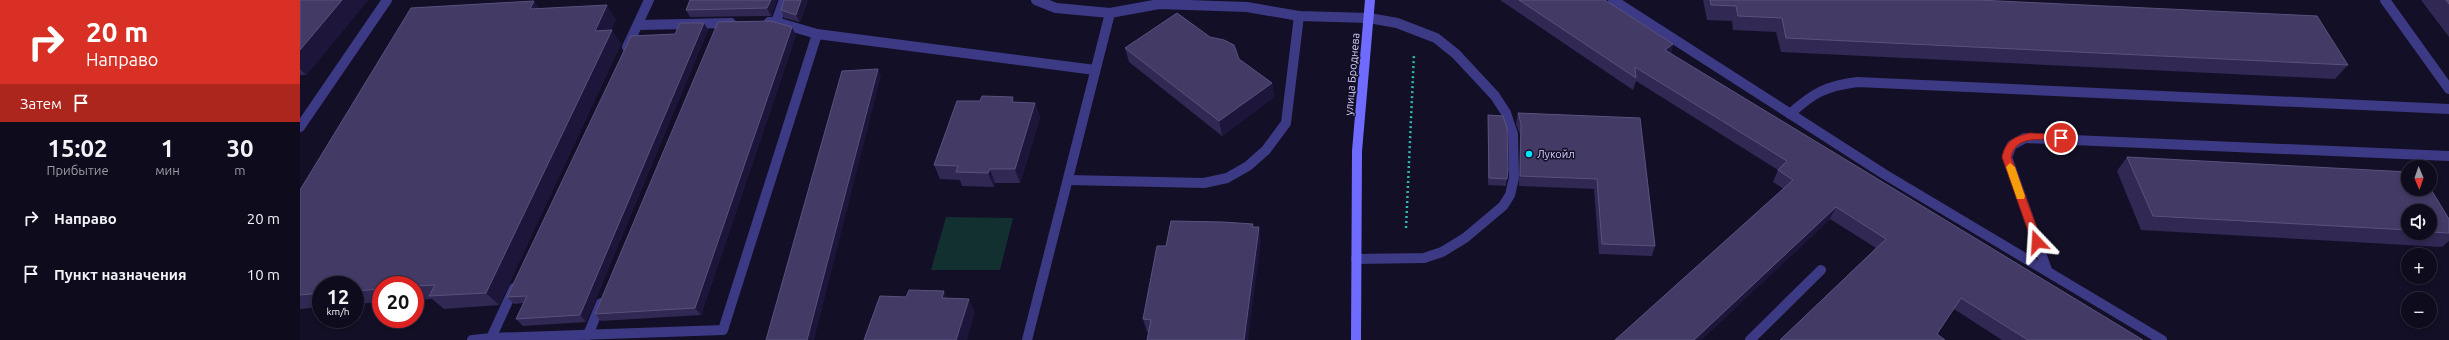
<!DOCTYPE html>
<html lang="ru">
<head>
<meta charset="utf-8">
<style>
  :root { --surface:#0e0b1c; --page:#171425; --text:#f1f3f6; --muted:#9b9ba3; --line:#2e2b3b }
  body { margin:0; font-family:Ubuntu,sans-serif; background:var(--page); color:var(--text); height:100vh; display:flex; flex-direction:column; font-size:15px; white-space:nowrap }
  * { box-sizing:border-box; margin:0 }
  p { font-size:13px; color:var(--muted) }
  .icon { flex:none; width:22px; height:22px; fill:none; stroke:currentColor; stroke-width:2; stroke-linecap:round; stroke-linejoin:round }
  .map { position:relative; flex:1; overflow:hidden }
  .details { display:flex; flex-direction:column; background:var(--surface); width:300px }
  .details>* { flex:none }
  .guide { background:#d93025; color:#fff; overflow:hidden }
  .needle { width:26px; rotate:178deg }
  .tools { position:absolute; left:2101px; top:160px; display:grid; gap:8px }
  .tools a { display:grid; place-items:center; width:36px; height:36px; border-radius:50%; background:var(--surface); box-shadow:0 2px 6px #0003,0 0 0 1px var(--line); font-size:20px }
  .speed { position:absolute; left:12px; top:276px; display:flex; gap:8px; font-size:20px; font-weight:700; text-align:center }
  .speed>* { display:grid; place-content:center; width:52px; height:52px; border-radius:50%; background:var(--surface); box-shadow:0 2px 6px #0003,0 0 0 1px var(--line); line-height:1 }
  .speed small { font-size:10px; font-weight:400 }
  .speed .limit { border:6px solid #d22; background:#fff; color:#111 }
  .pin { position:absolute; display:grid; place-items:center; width:34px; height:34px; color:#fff; margin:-17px; border:2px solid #fff; border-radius:50%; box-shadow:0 1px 4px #0007 }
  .me { position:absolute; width:44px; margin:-22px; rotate:340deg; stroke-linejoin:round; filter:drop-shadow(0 0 3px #0008) }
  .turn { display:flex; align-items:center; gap:14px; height:84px; padding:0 20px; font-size:18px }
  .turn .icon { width:52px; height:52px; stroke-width:2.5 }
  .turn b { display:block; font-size:28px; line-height:34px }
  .then { display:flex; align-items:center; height:38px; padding:0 20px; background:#0003; gap:8px; font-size:15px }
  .eta { display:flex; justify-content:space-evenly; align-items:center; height:68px; text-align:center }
  .eta b { font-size:24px; font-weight:700; line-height:28px }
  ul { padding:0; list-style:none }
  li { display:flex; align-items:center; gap:12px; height:56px; padding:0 20px }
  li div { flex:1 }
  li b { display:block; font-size:15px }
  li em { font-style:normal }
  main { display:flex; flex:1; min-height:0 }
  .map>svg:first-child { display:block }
</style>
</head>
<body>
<main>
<section class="details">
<div class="guide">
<div class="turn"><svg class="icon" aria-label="right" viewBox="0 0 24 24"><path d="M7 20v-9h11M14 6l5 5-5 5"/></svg><div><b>20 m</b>Направо</div></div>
<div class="then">Затем<svg class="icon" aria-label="arrive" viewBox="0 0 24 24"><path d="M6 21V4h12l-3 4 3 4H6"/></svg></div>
</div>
<div class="eta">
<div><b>15:02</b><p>Прибытие</p></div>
<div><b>1</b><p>мин</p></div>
<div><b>30</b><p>m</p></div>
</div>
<ul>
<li><svg class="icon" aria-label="right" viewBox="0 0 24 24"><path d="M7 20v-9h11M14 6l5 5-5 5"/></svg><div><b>Направо</b></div><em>20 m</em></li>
<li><svg class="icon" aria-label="arrive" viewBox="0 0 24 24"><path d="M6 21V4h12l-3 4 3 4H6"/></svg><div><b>Пункт назначения</b></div><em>10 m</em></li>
</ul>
</section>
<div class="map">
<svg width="2149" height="340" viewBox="0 0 2149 340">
  <rect width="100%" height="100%" fill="#130f26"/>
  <path fill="#12302f" d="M646,217L713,218L700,270H631Z"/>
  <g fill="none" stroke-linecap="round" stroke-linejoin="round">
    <path stroke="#2fb8b0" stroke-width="2.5" stroke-dasharray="2 3" stroke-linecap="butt" d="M1106,228L1114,54"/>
    <g stroke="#3d3a85" stroke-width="10">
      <path d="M736,0L756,8L810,13"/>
      <path d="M1313,0L1584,174L1862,340"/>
      <path d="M2085,0L2149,89"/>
      <path d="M469,22H476L484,0"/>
      <path d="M338,25L431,23"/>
      <path d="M517,34L795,70"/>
      <path d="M327,47L349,0"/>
      <path d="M1490,114C1513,93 1526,86 1557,82L2149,109"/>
      <path d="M0,127L87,0"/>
      <path d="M768,180L904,183L927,178L948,166L966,150L986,123L999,16"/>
      <path d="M1747,270L1707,157L1712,145L1725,138L2149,156"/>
      <path d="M288,335L301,303"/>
      <path d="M191,338L423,330L517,34L476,22"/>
      <path d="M172,340L191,338L214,288"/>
      <path d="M727,340L810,13L859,4L947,7L999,16L1069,18L1097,23L1136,38L1156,54L1195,96L1206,113L1213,134L1214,178L1210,195L1203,206L1165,238L1142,252L1124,258L1056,259"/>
      <path d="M1450,340L1521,270"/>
    </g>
    <path stroke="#6f6bff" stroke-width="10" d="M1056,340L1057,151L1070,0"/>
  </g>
  <g fill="#312854" fill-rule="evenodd">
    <path d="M0,0H68L6,75H0Z"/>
    <path d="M390,0H477L471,16L390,17L386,10Z"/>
    <path d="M484,0H508L500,22L484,18L481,10Z"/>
    <path d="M1200,0H1305L1373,44L1371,54L1843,340H1702L1654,309L1480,340L1576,248L1530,219L1401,340H1315L1484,189L1473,182L1478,170L1336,81L1333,90Z"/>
    <path d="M1403,0H1678L2048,65L2035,79L1481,52L1476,32L1433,30L1432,21L1407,20Z"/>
    <path d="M2121,0H2149V37Z"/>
    <path d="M240,9L316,19L311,30L321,44L199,305L144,309L132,299L115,300V285H81V302L55,304V285H21V307L0,309V190Z"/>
    <path d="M404,23L408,30L286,322L223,326L216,319L224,303L214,304L207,297L375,34Z"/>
    <path d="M496,35L401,315L301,321L295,314Z"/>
    <path d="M825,48L939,59L972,83L974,97L922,136L829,62Z"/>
    <path d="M715,102L735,103L740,118L720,183H695L694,187L662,186L660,180L640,179L634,165Z"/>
    <path d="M1218,113L1340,118L1355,246L1352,256L1299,254L1294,189L1219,186L1220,134L1216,124Z"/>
    <path d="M1188,115L1207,177L1206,186L1188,185Z"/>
    <path d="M1827,157L2108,172V189L2130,188L2149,219V241L2142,247L1841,230L1817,171ZM2108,211H2130V233H2108Z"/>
    <path d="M953,227L961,241L848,332H847L843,319L866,246Z"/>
  </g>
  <g fill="#1d163a">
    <path d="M42,0H68L6,75L0,69V50Z"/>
    <path d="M471,0H477L471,16L467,8Z"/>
    <path d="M501,0H508L500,22L496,15Z"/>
    <path d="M234,1L244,14L230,9Z"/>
    <path d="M307,5L316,19L304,45L295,31Z"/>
    <path d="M404,23L408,30L286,322L280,315Z"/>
    <path d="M492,27L496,35L401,315L395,308Z"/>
    <path d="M312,30L321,44L199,305L186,293Z"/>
    <path d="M1373,44L1370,56L1365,50Z"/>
    <path d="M578,69L581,76L514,340H507Z"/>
    <path d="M972,83L974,97L922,136L919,121Z"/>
    <path d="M713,97L718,112L712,102Z"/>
    <path d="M735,103L740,118L720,183L715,169Z"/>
    <path d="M690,169L695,183L694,187L688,173Z"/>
    <path d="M1536,207L1530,219L1401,340H1394Z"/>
    <path d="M959,227L961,241L948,340H944Z"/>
    <path d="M644,291L651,305L642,298Z"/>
    <path d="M669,299L675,312L667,340H656Z"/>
  </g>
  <g fill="#433a66" stroke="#5a527e">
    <path d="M0,0H42L0,50Z"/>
    <path d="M390,0H471L467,8L386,10Z"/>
    <path d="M484,0H501L496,15L481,10Z"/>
    <path d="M1219,0H1305L1373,44L1365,50L1843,340H1728L1661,298L1637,334L1645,340H1480L1586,239L1536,207L1394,340H1315L1493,180L1478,170L1487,161L1335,67L1336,78Z"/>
    <path d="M1410,0H1678L2017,16L2048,65L1486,38L1482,18L1438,16L1436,6L1411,5Z"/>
    <path d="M2146,0H2149V4Z"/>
    <path d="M234,1L230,9L307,5L295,31L312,30L186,293L129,296L135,285L115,286V285H81V289L55,291V285H21V293L0,295V190L111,8Z"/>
    <path d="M877,13L910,37L924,40L934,45L939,59L972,83L919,121L825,48Z"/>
    <path d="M471,21L492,27L395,308L295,314L418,22Z"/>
    <path d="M380,23H404L280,315L216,319L227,296L207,297L331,36L375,34Z"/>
    <path d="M578,69L507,340H466L542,71Z"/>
    <path d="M682,96L713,97L712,102L735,103L715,169H690L688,173L656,172L658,166L634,165L657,101H680Z"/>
    <path d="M1218,113L1340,118L1355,246L1302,244L1297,179L1220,176L1221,123Z"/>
    <path d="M1188,115L1203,116L1207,128L1208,170L1207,179L1189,178Z"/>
    <path d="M1827,157L2108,172V189L2130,188L2149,219V233L2130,232V211H2108V230L1853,216Z"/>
    <path d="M871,221L923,222L953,224L952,227H959L944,340H847L851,320L843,319L857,246H866Z"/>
    <path d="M609,290L644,291L642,298L669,299L656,340H564L580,296L606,297Z"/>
  </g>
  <path fill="#d93025" stroke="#8d1f18" d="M1730,133L1761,135L1765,138L1761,141C1742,140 1716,134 1711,157L1742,242L1737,245L1732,242L1702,157C1706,140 1714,137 1730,133Z"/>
  <path fill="#f59e0b" d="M1710,163L1715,167L1725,196L1724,199H1717L1716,196L1706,167Z"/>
  <circle fill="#00e5ff" stroke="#130f26" stroke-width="1.5" cx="1229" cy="154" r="4"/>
  <g text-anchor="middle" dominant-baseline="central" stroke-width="3" stroke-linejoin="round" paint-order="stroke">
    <g font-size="11" fill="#d9d4ff" stroke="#130f26">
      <text transform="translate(1052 74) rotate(-85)">улица Броднева</text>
    </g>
    <g font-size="11" fill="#d9d4ff" stroke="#130f26" text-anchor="start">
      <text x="1237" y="154">Лукойл</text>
    </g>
  </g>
</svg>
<div class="tools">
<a><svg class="needle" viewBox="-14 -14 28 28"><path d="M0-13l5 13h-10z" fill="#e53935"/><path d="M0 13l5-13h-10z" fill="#9b9ba3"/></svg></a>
<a><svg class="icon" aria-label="sound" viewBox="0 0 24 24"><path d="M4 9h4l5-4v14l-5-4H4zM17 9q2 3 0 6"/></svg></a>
<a>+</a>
<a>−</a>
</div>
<div class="speed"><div>12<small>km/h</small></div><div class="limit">20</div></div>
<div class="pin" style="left:1761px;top:138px;background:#d93025"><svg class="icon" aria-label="arrive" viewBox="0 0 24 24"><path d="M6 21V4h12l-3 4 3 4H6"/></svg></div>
<svg class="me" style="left:1737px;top:242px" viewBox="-20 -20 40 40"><path d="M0-17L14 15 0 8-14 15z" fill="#d93025" stroke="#fff" stroke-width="4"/></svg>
</div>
</main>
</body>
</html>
